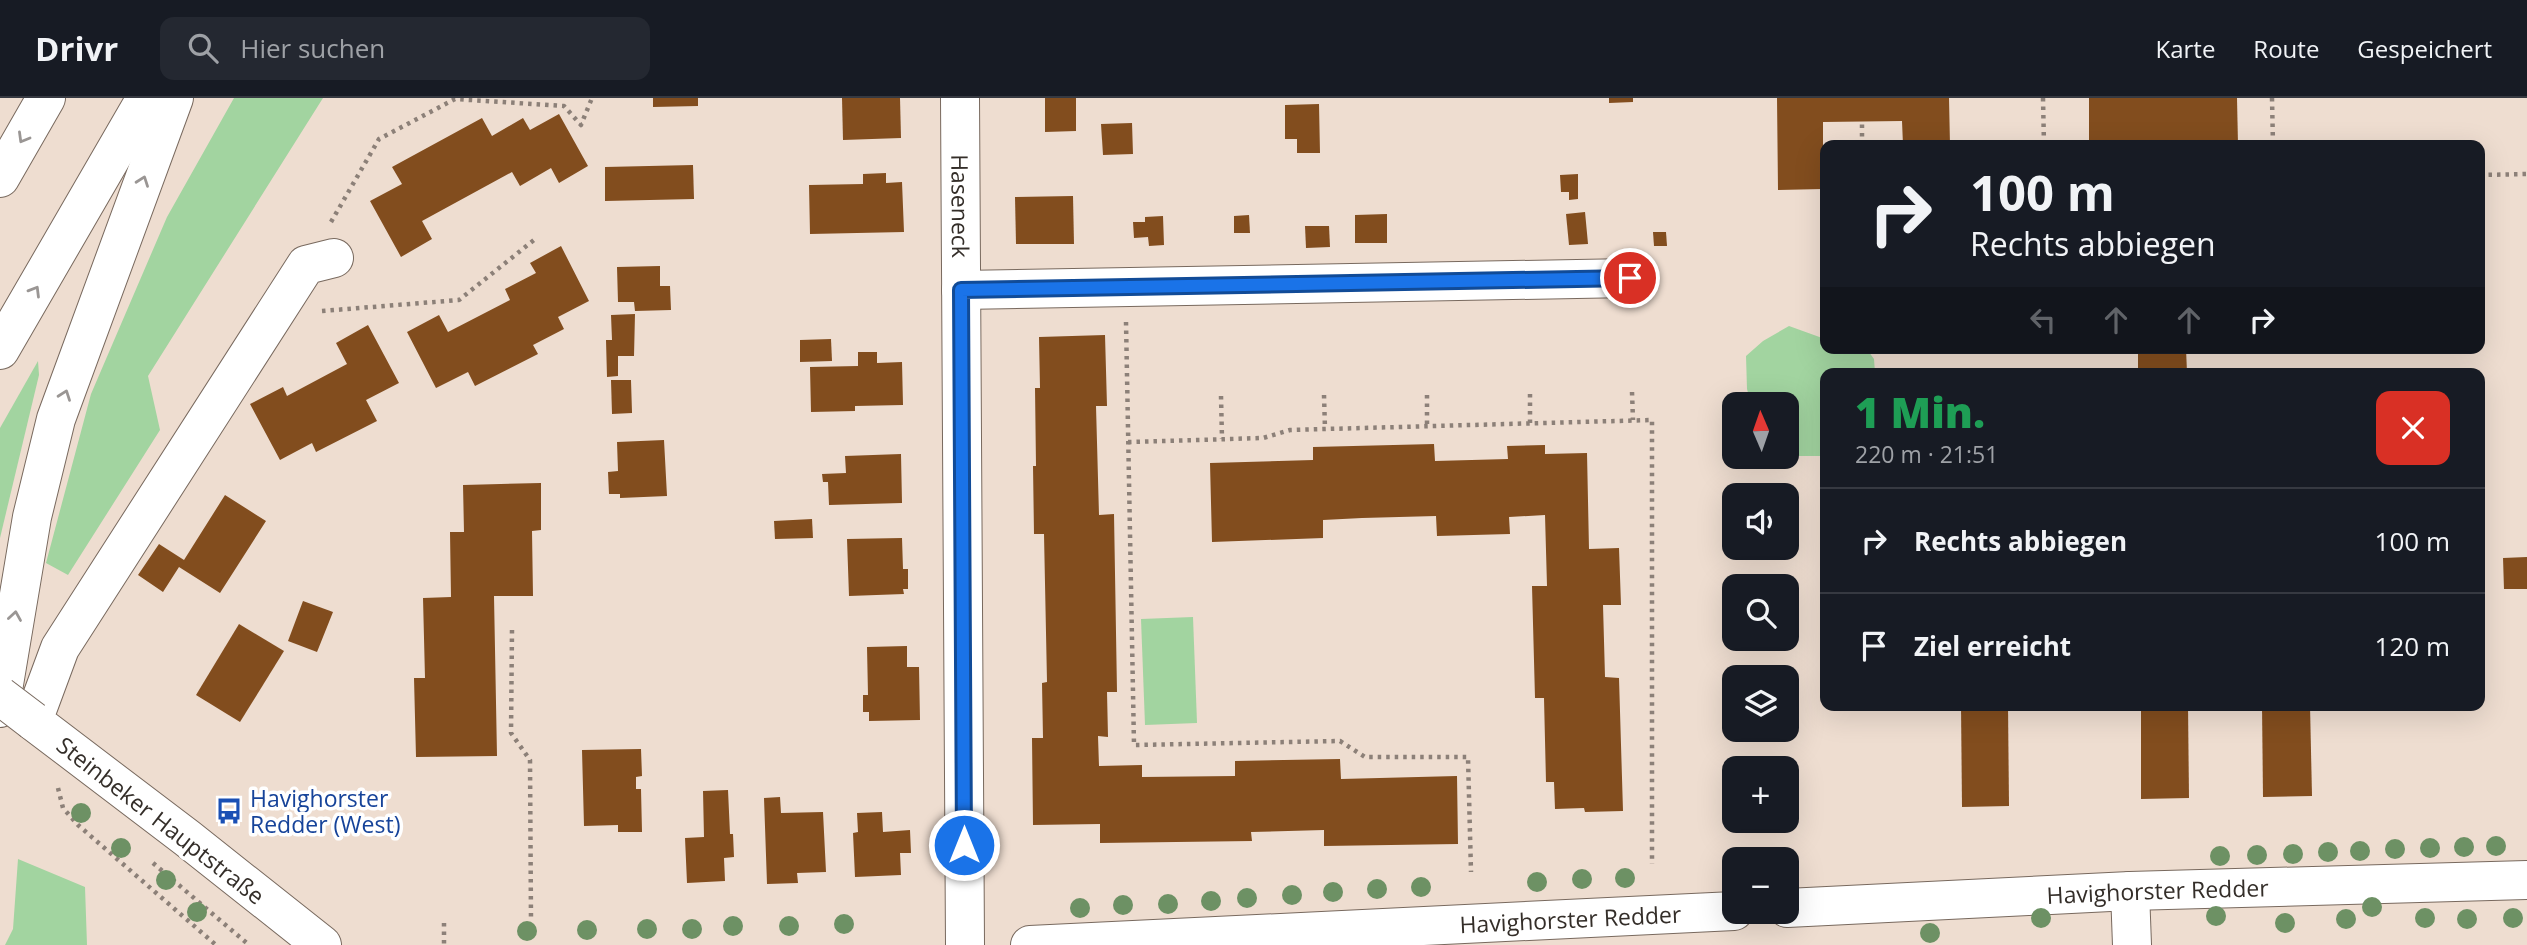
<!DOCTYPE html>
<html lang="de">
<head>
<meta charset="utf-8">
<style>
  :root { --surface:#171b24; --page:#242831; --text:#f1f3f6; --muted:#9ea1a6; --line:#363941 }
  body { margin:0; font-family:"Open Sans",sans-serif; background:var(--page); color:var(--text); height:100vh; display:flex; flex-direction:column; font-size:26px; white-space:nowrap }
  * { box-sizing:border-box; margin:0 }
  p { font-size:23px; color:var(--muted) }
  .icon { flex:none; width:38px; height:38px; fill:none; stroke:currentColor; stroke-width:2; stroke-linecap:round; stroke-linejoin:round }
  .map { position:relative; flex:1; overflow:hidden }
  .panel { position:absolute; left:1820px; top:270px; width:665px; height:343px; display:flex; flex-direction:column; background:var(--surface); border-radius:14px; box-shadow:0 7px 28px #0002 }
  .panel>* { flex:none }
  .top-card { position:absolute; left:1820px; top:42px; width:665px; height:214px; border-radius:14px; box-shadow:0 7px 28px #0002; background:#171b24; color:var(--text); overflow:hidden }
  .needle { width:46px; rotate:358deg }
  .buttons { position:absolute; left:1722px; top:294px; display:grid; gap:14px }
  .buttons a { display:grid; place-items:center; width:77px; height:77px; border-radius:14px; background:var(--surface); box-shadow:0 7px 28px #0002; font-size:35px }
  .pin { position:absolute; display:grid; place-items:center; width:60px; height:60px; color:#fff; margin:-30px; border:4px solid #fff; border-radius:50%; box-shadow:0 2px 7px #0007 }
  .me { position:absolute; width:77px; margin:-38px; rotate:0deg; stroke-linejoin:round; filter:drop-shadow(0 0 5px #0008) }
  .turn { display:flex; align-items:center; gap:24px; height:147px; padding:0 35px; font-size:32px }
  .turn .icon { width:91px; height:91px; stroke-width:2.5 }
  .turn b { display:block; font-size:49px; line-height:60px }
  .lanes { display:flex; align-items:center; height:66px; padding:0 35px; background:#0003; justify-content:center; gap:35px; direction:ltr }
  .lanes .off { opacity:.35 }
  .round { display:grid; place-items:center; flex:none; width:74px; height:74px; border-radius:14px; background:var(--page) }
  .overview { display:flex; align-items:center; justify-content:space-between; height:119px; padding:0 35px }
  h1 { font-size:42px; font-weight:800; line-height:52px; color:#1e9e55 }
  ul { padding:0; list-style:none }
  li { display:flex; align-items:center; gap:21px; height:105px; padding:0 35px; border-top:2px solid var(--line) }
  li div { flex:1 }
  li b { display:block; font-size:26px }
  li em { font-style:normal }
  header { display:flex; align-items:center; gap:42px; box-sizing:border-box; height:98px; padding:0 35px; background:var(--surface); border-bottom:2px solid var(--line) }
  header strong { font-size:33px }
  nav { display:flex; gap:38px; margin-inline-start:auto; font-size:24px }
  .search { width:490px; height:63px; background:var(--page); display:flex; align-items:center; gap:18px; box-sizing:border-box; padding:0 24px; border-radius:14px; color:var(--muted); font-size:26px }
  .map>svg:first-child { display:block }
</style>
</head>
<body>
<header>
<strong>Drivr</strong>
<div class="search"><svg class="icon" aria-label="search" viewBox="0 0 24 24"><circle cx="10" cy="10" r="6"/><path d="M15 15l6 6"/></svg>Hier suchen</div>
<nav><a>Karte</a><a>Route</a><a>Gespeichert</a></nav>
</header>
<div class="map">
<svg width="2527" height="847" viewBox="0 0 2527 847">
  <rect width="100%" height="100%" fill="#eeddd0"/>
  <g fill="#a2d4a0">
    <path d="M234,0H323L148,278L160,332L68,477L46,465L91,296L167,119Z"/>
    <path d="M1789,228L1825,241V250H1866L1874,261L1875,275H1825V358H1787V306H1751L1747,291L1746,258L1763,243Z"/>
    <path d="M38,263L39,277L0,440V330Z"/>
    <path d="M1193,519L1197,625L1145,627L1141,521Z"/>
    <path d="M18,761L85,789L87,847H5L13,831Z"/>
  </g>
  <g fill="#824d1e">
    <path d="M653,0H698V8L653,9Z"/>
    <path d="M842,0H900L901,40L843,42Z"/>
    <path d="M1045,0H1076V33L1045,34Z"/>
    <path d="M1609,0H1633V4L1609,5Z"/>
    <path d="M1777,0H1949L1950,47H1903L1902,23L1823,24V91L1778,92Z"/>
    <path d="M2089,0H2237L2238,47H2089Z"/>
    <path d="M1319,6L1320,55H1297V41H1285V7Z"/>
    <path d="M559,16L588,68L559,85L551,70L520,88L512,74L422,123L432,141L401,159L370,103L402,86L392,69L482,20L492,38L523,20L530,32Z"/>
    <path d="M1132,25L1133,56L1103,57L1101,26Z"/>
    <path d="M693,67L694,101L605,103V69Z"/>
    <path d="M886,75V85L902,84L904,134L810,136L809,87L863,86V76Z"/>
    <path d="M1578,76V101L1569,102V94H1561L1560,77Z"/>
    <path d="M1073,98L1074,146H1016L1015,99Z"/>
    <path d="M1585,114L1588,146L1569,147L1566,116Z"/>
    <path d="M1387,116V145H1355V117Z"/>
    <path d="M1249,117L1250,135H1234V118Z"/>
    <path d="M1163,118L1164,147L1149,148L1148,139L1134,140L1133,124H1145V119Z"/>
    <path d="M1305,128H1329L1330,149L1306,150Z"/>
    <path d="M1653,134H1666L1667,148H1654Z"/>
    <path d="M561,148L589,203L558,219L564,231L533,247L538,256L475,288L468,274L436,290L407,234L439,217L448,234L510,202L505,191L536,175L530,165Z"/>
    <path d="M660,168V188H670L671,212L635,213L634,204H618L617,169Z"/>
    <path d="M635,216L634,258H618V278L607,279L606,242H612L611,217Z"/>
    <path d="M368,227L399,285L366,302L377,323L316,354L312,345L280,362L250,306L283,289L287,298L347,266L336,245Z"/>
    <path d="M1105,237L1107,308H1096L1099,417L1114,416L1117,594H1107L1108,639L1098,638L1099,668L1142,667V679L1235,678V663L1340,661L1341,681L1457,678L1458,746L1324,748V732L1251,734L1252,743L1100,745V726L1033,727L1032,640H1043L1042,585L1047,584L1044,436H1034L1033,368H1036L1035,290H1040L1039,239Z"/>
    <path d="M831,241L832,263L800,264V242Z"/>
    <path d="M2138,250H2186L2187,275H2138Z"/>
    <path d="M858,254H877V265L902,264L903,307L855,308V313L811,314L810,269L858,268Z"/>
    <path d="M611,282H631L632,315L612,316Z"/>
    <path d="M664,342L667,398L620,400V396H609L608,374L618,373L617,344Z"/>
    <path d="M1434,346L1435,363L1508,361L1507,348L1545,347V356L1587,355L1589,451L1619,450L1621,507H1603L1605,579L1619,580L1623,713L1585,714L1584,710L1555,711L1554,684H1546L1544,600H1535L1532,488H1547L1545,417L1509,419L1510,436L1437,438L1436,418L1362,420L1323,422V440L1212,444L1210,365L1313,362V349Z"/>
    <path d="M901,356L902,405L829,407L828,384H823L822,376L846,375L845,358Z"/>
    <path d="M541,385V432L532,433L533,498H494L497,658L416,659L414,580H425L423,500L451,499L450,434H464L463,387Z"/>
    <path d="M225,397L266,423L220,495L179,469L163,494L138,477L159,446L184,462Z"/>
    <path d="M812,421L813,440L775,441L774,423Z"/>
    <path d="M902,440L903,471H908V491H903L904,496L849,498L847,441Z"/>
    <path d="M2527,459V491H2504L2503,460Z"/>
    <path d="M303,503L333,514L317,554L288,543Z"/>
    <path d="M239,526L284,553L240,624L196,597Z"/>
    <path d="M907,548V569H919L920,622L869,623V614H863V597H868L867,549Z"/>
    <path d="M1961,607H2008L2009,708L1962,709Z"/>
    <path d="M2141,607H2188L2189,700L2141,701Z"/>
    <path d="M2262,607H2310L2312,698L2263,699Z"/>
    <path d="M641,651L642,678L636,679V691H641L642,734H618V727L584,728L582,652Z"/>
    <path d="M728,692L730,736H733L734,759L724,760L725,783L687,785L685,740L704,739L703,693Z"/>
    <path d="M780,699L781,715L823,714L826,774L797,775L798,785L767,786L764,700Z"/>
    <path d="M882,714L883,734L910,732L911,755H900L901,777L855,779L853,735L858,734L857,715Z"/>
  </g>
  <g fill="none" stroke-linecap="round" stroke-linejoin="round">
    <g stroke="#78695e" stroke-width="40">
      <g id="minor">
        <path id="s1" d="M960,0L965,847"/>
        <path d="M961,192L1630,180"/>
        <path d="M2130,793L2132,847"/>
        <path id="s2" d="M1787,810L2130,793L2527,782"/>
        <path d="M322,847L187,740L33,623L60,550L306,167L334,160"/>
        <path id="s3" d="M1030,847L1734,813"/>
      </g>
    </g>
    <g stroke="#78695e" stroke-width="40">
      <g id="highway">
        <path d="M0,80L46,0"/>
        <path d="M0,252L146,0"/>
        <path d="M0,610L32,419L56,321L174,0"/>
      </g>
    </g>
    <g stroke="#8c8078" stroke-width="4.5" stroke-dasharray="3.5 5" stroke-linecap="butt">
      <path d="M2043,0L2044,47"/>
      <path d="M2272,0L2273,47"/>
      <path d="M1862,47V23"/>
      <path d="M2480,77L2527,76"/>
      <path d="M331,124L379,41L455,1L564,8L581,27L592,0"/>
      <path d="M322,213L459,202L534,142"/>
      <path d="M1126,224L1134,647L1340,643L1365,659H1468L1471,774"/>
      <path d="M1632,294L1633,322"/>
      <path d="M1530,296V325"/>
      <path d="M1324,297L1325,331"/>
      <path d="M1427,297V328"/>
      <path d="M1221,298L1222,341"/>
      <path d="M1128,344L1263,340L1290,332L1652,322V766"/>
      <path d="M512,532L511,635L530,662L531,823"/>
      <path d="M58,690L63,710L78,727L216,847"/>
      <path d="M153,765L249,847"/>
      <path d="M444,825V847"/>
    </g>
    <use href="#minor" stroke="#fff" stroke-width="38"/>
    <use href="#highway" stroke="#fff" stroke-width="38"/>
    <g stroke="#78695e" stroke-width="40" stroke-linecap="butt">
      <path id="minor-bridge" d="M0,598L33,623"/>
    </g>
    <use href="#minor-bridge" stroke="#fff" stroke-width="38"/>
  </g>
  <g fill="#6d9164">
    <circle cx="81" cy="715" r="10"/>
    <circle cx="2496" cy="748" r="10"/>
    <circle cx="2464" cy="749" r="10"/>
    <circle cx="121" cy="750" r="10"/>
    <circle cx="2430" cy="750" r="10"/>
    <circle cx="2395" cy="751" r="10"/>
    <circle cx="2360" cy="753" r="10"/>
    <circle cx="2328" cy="754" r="10"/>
    <circle cx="2293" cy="756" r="10"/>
    <circle cx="2257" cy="757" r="10"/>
    <circle cx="2220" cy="758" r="10"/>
    <circle cx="1625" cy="780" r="10"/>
    <circle cx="1582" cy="781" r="10"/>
    <circle cx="166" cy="782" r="10"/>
    <circle cx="1537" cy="784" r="10"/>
    <circle cx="1421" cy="789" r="10"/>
    <circle cx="1377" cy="791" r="10"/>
    <circle cx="1333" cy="794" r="10"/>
    <circle cx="1292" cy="797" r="10"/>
    <circle cx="1247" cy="800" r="10"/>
    <circle cx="1211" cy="803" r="10"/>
    <circle cx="1168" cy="806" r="10"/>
    <circle cx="1123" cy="807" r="10"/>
    <circle cx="2372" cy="809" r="10"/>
    <circle cx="1080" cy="810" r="10"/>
    <circle cx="197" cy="814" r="10"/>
    <circle cx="2216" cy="818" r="10"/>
    <circle cx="2041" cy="820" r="10"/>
    <circle cx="2425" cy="820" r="10"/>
    <circle cx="2513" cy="820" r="10"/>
    <circle cx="2346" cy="821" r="10"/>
    <circle cx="2467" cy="821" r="10"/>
    <circle cx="2285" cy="825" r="10"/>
    <circle cx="844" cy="826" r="10"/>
    <circle cx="733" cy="828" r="10"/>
    <circle cx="789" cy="828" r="10"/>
    <circle cx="647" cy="831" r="10"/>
    <circle cx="692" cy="831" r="10"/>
    <circle cx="587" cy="832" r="10"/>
    <circle cx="527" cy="833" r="10"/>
    <circle cx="1930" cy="835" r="10"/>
  </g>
  <defs><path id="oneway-chevron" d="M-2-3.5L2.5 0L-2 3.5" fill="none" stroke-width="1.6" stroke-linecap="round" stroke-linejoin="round" transform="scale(1.75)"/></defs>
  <g stroke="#9a9694">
    <use href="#oneway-chevron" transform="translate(23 40) rotate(120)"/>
    <use href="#oneway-chevron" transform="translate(143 83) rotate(-70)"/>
    <use href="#oneway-chevron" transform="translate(35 193) rotate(-59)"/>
    <use href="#oneway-chevron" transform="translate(65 297) rotate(-70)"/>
    <use href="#oneway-chevron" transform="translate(15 518) rotate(-81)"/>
  </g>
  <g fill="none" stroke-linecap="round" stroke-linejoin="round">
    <g stroke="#114b97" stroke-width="18">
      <path id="route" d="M964,747L961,192L1630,180"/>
    </g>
    <use href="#route" stroke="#1a73e8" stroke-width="12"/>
  </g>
  <defs>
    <g id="bus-bare" transform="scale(2.1)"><path d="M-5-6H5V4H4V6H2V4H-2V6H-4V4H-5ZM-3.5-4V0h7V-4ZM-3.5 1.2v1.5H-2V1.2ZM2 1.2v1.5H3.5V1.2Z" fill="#1a4fb4" stroke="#fff" stroke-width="2.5" paint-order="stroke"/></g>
  </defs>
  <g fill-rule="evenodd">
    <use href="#bus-bare" x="229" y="713"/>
  </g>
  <g text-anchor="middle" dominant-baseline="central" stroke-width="7" stroke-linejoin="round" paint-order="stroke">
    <g font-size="23" fill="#342e29" stroke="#fff">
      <text stroke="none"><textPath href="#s1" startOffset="108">Haseneck</textPath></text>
      <text transform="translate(161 722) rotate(38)">Steinbeker Hauptstraße</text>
      <text stroke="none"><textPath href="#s2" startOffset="371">Havighorster Redder</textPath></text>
      <text stroke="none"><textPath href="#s3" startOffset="541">Havighorster Redder</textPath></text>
    </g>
    <g font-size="23" fill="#164399" stroke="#fff" text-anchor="start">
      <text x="250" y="700">Havighorster<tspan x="250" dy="26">Redder (West)</tspan></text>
    </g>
  </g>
</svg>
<div class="buttons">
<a><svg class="needle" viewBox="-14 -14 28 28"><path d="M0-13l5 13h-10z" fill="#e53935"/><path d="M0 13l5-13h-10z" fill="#9ea1a6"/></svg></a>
<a><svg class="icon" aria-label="sound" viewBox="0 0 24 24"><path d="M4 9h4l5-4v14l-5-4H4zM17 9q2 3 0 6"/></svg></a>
<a><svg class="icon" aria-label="search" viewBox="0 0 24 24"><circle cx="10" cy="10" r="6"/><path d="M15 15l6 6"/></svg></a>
<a><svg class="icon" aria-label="layers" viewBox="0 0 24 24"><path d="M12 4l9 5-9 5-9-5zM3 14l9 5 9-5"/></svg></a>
<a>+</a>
<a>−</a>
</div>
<div class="pin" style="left:1630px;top:180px;background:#d93025"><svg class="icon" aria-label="arrive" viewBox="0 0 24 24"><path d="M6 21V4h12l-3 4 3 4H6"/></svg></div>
<svg class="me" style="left:964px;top:747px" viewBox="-20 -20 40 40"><circle r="17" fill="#1a73e8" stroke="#fff" stroke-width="3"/><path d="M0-11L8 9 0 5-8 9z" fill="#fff"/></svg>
<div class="top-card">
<div class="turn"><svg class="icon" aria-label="right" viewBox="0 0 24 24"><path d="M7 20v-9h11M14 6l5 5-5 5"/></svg><div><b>100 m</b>Rechts abbiegen</div></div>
<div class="lanes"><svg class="icon off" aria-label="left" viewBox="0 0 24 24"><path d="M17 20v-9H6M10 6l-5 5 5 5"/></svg><svg class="icon off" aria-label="ahead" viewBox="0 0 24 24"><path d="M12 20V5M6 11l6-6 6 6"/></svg><svg class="icon off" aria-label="ahead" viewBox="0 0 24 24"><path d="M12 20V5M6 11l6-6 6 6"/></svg><svg class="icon" aria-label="right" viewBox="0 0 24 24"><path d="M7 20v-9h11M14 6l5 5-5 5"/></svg></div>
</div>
<section class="panel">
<div class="overview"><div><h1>1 Min.</h1><p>220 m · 21:51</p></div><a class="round" style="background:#d93025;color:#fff"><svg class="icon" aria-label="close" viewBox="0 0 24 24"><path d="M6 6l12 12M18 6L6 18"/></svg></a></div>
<ul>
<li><svg class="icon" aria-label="right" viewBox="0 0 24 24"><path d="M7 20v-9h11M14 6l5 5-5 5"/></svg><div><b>Rechts abbiegen</b></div><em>100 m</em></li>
<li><svg class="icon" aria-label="arrive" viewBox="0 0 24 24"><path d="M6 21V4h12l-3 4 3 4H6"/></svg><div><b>Ziel erreicht</b></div><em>120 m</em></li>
</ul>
</section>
</div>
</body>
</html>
